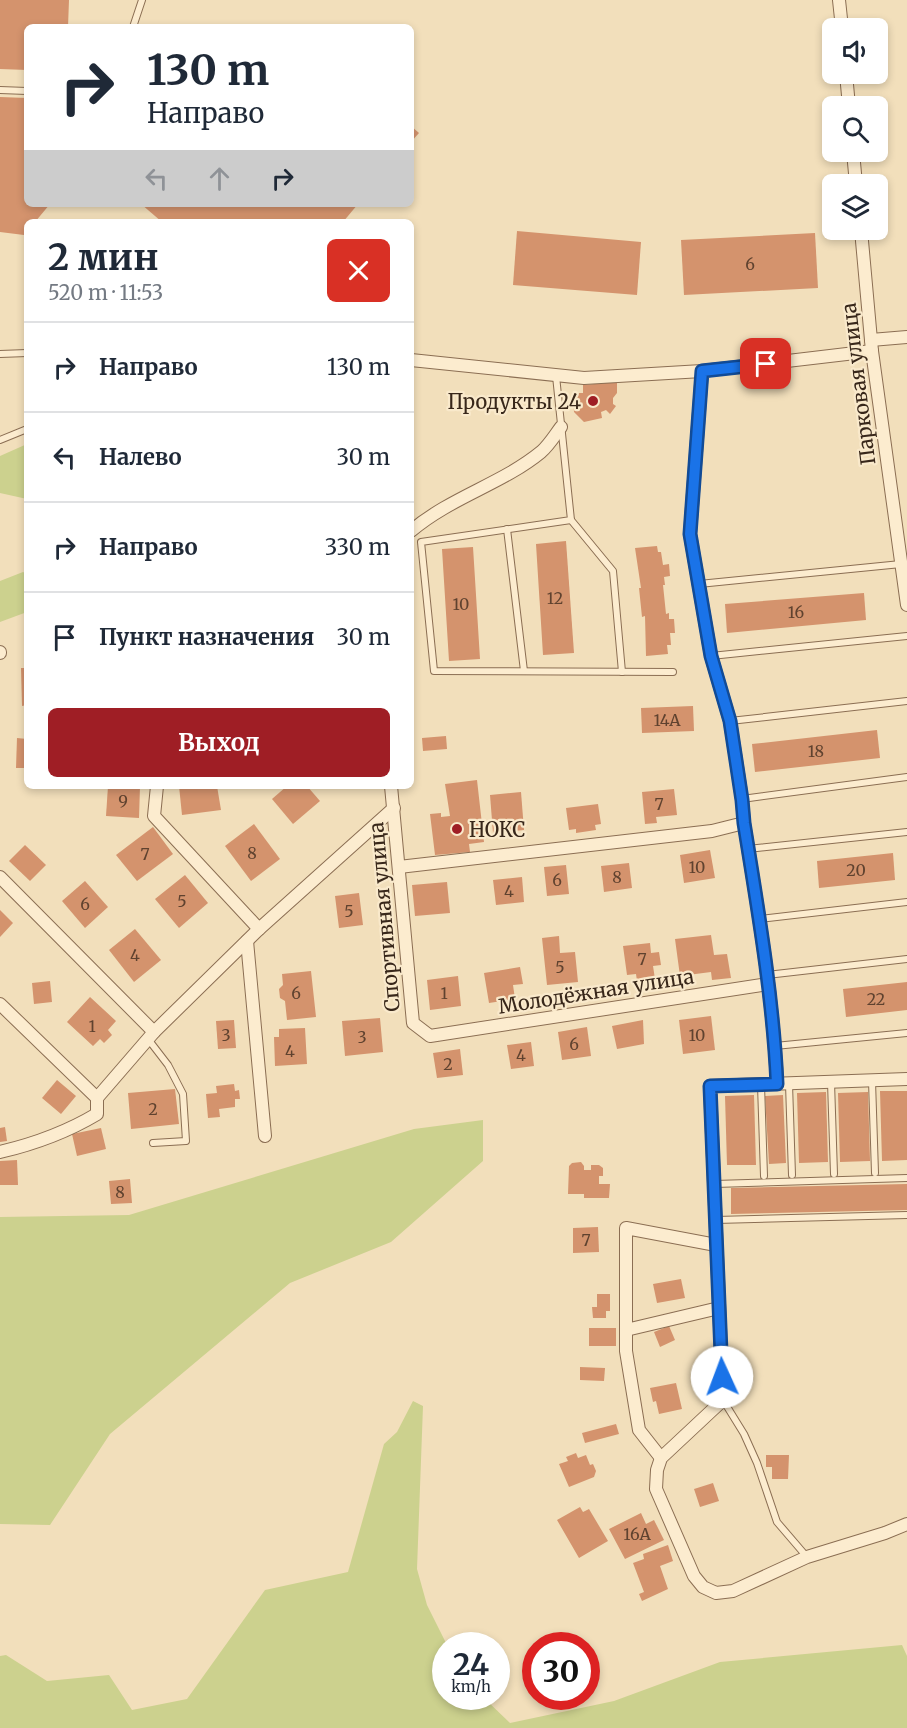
<!DOCTYPE html>
<html lang="ru">
<head>
<meta charset="utf-8">
<style>
  :root { --surface:#fff; --page:#f2f2f3; --text:#1f2937; --muted:#747a83; --line:#e0e1e3; --accent:#9f1e25 }
  body { margin:0; font-family:Merriweather,serif; background:var(--page); color:var(--text); height:100vh; display:flex; flex-direction:column; font-size:22px; white-space:nowrap }
  * { box-sizing:border-box; margin:0 }
  p { font-size:20px; color:var(--muted) }
  .icon { flex:none; width:33px; height:33px; fill:none; stroke:currentColor; stroke-width:2; stroke-linecap:round; stroke-linejoin:round }
  .map { position:relative; flex:1; overflow:hidden }
  .details { position:absolute; left:24px; top:219px; width:390px; height:570px; display:flex; flex-direction:column; background:var(--surface); border-radius:9px; box-shadow:0 3px 9px #0003 }
  .details>* { flex:none }
  .guide { position:absolute; left:24px; top:24px; width:390px; height:183px; border-radius:9px; box-shadow:0 3px 9px #0003; background:#fff; color:var(--text); overflow:hidden }
  .tools { position:absolute; left:822px; top:18px; display:grid; gap:12px }
  .tools a { display:grid; place-items:center; width:66px; height:66px; border-radius:9px; background:var(--surface); box-shadow:0 3px 9px #0003; font-size:30px }
  .speed { position:absolute; left:432px; top:1632px; display:flex; gap:12px; font-size:30px; font-weight:700; text-align:center }
  .speed>* { display:grid; place-content:center; width:78px; height:78px; border-radius:50%; background:var(--surface); box-shadow:0 3px 9px #0003; line-height:1 }
  .speed small { font-size:15px; font-weight:400 }
  .speed .limit { border:9px solid #d22; background:#fff; color:#111 }
  .pin { position:absolute; display:grid; place-items:center; width:51px; height:51px; color:#fff; margin:-26px; border-radius:12px; box-shadow:0 3px 9px #0006 }
  .me { position:absolute; width:66px; margin:-33px; rotate:358deg; stroke-linejoin:round; filter:drop-shadow(0 0 4px #0008) }
  .turn { display:flex; align-items:center; gap:21px; height:126px; padding:0 24px; font-size:27px }
  .turn .icon { width:78px; height:78px; stroke-width:2.5 }
  .turn b { display:block; font-size:42px; line-height:51px }
  .lanes { display:flex; align-items:center; height:57px; padding:0 24px; background:#0003; justify-content:center; gap:30px; direction:ltr }
  .lanes .off { opacity:.35 }
  .round { display:grid; place-items:center; flex:none; width:63px; height:63px; border-radius:9px; background:var(--page) }
  .headline { display:flex; align-items:center; justify-content:space-between; height:102px; padding:0 24px }
  h1 { font-size:36px; font-weight:700; line-height:45px }
  .button { display:flex; gap:12px; margin-top:auto; padding:12px 24px }
  .button a { flex:1; height:69px; border-radius:9px; background:var(--accent); color:#fff; font-size:24px; font-weight:700; line-height:69px; text-align:center }
  ul { padding:0; list-style:none }
  li { display:flex; align-items:center; gap:18px; height:90px; padding:0 24px; border-top:2px solid var(--line) }
  li div { flex:1 }
  li b { display:block; font-size:22px }
  li em { font-style:normal }
  .map>svg:first-child { display:block }
</style>
</head>
<body>
<div class="map">
<svg width="907" height="1728" viewBox="0 0 907 1728">
  <rect width="100%" height="100%" fill="#f2dfbb"/>
  <g fill="#ccd18e">
    <path d="M27,444V499L0,493V456Z"/>
    <path d="M23,572L27,574V612L0,622V581Z"/>
    <path d="M483,1120V1161L391,1242L290,1283L110,1434L50,1525L0,1524V1217L129,1215L414,1129Z"/>
    <path d="M413,1401L423,1406L417,1569L427,1605L447,1645L446,1696L483,1697L510,1723L614,1701L720,1662L902,1645L907,1656V1728H0V1656L6,1655L47,1681L109,1675L132,1710L187,1699L265,1590L348,1572L384,1444L397,1432Z"/>
  </g>
  <g fill="#d4936d">
    <path d="M0,0H69L68,27H27V70L0,69Z"/>
    <path d="M0,97L27,98V204H50L35,222H27V231L24,235L0,232Z"/>
    <path d="M411,126L419,133L411,142Z"/>
    <path d="M141,204H358L343,222H162Z"/>
    <path d="M517,231L641,242L637,295L513,285Z"/>
    <path d="M815,233L818,288L684,295L681,240Z"/>
    <path d="M617,382V393L613,398V404L616,406L610,414L606,410L601,412L602,418L584,422L574,412L573,393H583V385Z"/>
    <path d="M566,541L574,653L543,655L536,544Z"/>
    <path d="M657,546L658,552H661L663,565L669,564L670,576L664,577L665,585H663L666,614L669,613V619H674L675,633H670L671,645H667L668,654L646,656L645,616L642,617L639,588H641L635,548Z"/>
    <path d="M473,547L480,659L449,661L442,549Z"/>
    <path d="M864,593L866,620L727,633L725,604Z"/>
    <path d="M21,668H27V705L22,706Z"/>
    <path d="M693,706L694,731L642,733L641,708Z"/>
    <path d="M877,730L880,758L755,772L752,744Z"/>
    <path d="M446,736L447,749L423,751L422,738Z"/>
    <path d="M17,738L27,739V768H16Z"/>
    <path d="M477,780L484,842L469,844L470,852L435,855L430,814L441,813V817L450,816L445,784Z"/>
    <path d="M108,786H140L139,818L106,816Z"/>
    <path d="M179,786H217L221,810L182,815Z"/>
    <path d="M287,786H307L320,801L293,824L272,799Z"/>
    <path d="M674,789L677,815L656,817L657,823L645,824L642,792Z"/>
    <path d="M521,792L524,830L493,833L490,795Z"/>
    <path d="M598,804L601,824L595,825L596,830L576,833V829L569,830L566,808Z"/>
    <path d="M254,824L280,859L251,881L225,846Z"/>
    <path d="M153,827L173,854L137,881L116,855Z"/>
    <path d="M25,845L46,865L30,881L9,861Z"/>
    <path d="M710,850L715,878L684,883L680,855Z"/>
    <path d="M893,853L895,880L819,888L817,861Z"/>
    <path d="M629,863L632,888L604,892L601,866Z"/>
    <path d="M566,865L569,894L547,896L544,867Z"/>
    <path d="M185,875L208,903L179,928L155,899Z"/>
    <path d="M522,877L524,902L496,905L493,880Z"/>
    <path d="M85,881L108,907L85,928L62,901Z"/>
    <path d="M447,882L450,913L415,916L412,885Z"/>
    <path d="M359,893L363,925L339,928L335,896Z"/>
    <path d="M0,910L13,923L0,937Z"/>
    <path d="M135,929L161,960L134,982L109,950Z"/>
    <path d="M711,935L714,955L727,954L731,978L712,980L711,972L680,976L675,939Z"/>
    <path d="M559,936L560,953L575,952L578,982L547,985L542,938Z"/>
    <path d="M650,943L651,953L659,952L661,965L653,966L655,979L637,981L636,974L627,975L623,946Z"/>
    <path d="M520,967L523,984L513,985L515,999L489,1003L484,973Z"/>
    <path d="M311,971L316,1017L287,1020L285,1001L280,998L279,989L283,985L282,974Z"/>
    <path d="M458,976L461,1006L430,1010L427,980Z"/>
    <path d="M50,981L52,1002L34,1004L32,983Z"/>
    <path d="M907,982V1010L846,1017L843,989Z"/>
    <path d="M90,997L116,1021L108,1030L112,1035L104,1043L100,1039L93,1046L67,1022Z"/>
    <path d="M711,1016L715,1050L683,1054L679,1020Z"/>
    <path d="M380,1018L383,1052L345,1056L342,1021Z"/>
    <path d="M234,1020L236,1048L218,1049L216,1021Z"/>
    <path d="M643,1020L644,1044L617,1049L612,1026Z"/>
    <path d="M587,1027L591,1056L562,1060L558,1032Z"/>
    <path d="M305,1028L307,1064L275,1066L274,1037H279V1029Z"/>
    <path d="M531,1042L534,1066L511,1069L507,1045Z"/>
    <path d="M460,1049L463,1075L437,1078L433,1053Z"/>
    <path d="M57,1080L76,1096L61,1114L42,1098Z"/>
    <path d="M234,1084L235,1091L239,1090L240,1099H235V1107L219,1109L220,1117L208,1118L206,1094L217,1093L216,1086Z"/>
    <path d="M175,1089L179,1124L131,1129L128,1093Z"/>
    <path d="M880,1091H907V1160L882,1161Z"/>
    <path d="M826,1092L828,1162L799,1163L797,1093Z"/>
    <path d="M868,1092L870,1161L840,1162L838,1093Z"/>
    <path d="M754,1095L756,1165H727L725,1096Z"/>
    <path d="M783,1095L786,1163L769,1164L765,1096Z"/>
    <path d="M5,1127L7,1141L0,1142V1128Z"/>
    <path d="M101,1128L106,1149L77,1156L72,1134Z"/>
    <path d="M17,1160L18,1185H0V1161Z"/>
    <path d="M581,1162L584,1166V1170H591V1165H599L603,1168V1176H599V1184H610L609,1198H584V1194H568L569,1166L572,1163Z"/>
    <path d="M130,1179L132,1203L111,1204L109,1181Z"/>
    <path d="M907,1184V1210L731,1214V1188Z"/>
    <path d="M598,1227L599,1252L573,1253V1228Z"/>
    <path d="M681,1279L685,1298L657,1303L653,1284Z"/>
    <path d="M597,1294H610V1311H606V1318H593L592,1307H597Z"/>
    <path d="M669,1326L675,1340L660,1347L654,1332Z"/>
    <rect x="589" y="1328" width="27" height="18"/>
    <path d="M580,1367L605,1368L604,1381L580,1380Z"/>
    <path d="M676,1383L682,1409L659,1414L656,1401L653,1402L650,1388Z"/>
    <path d="M616,1424L619,1434L585,1443L582,1433Z"/>
    <path d="M576,1453L578,1458L586,1455L590,1465L593,1464L596,1471L594,1477L569,1487L559,1464L568,1461L566,1457Z"/>
    <path d="M766,1455H789L788,1479H772V1467H766Z"/>
    <path d="M713,1483L719,1501L700,1507L694,1489Z"/>
    <path d="M580,1507L583,1512L589,1509L608,1541L579,1558L557,1520Z"/>
    <path d="M641,1513L646,1524L654,1520L664,1540L625,1559L609,1529Z"/>
    <path d="M668,1545L673,1561L660,1566L668,1589L642,1601L639,1594L644,1592L633,1563L644,1559L643,1554Z"/>
  </g>
  <g fill="none" stroke-linecap="round" stroke-linejoin="round">
    <g stroke="#8b6e53" stroke-width="8">
      <g id="lane">
        <path d="M133,27L142,0"/>
        <path d="M0,90L27,91"/>
        <path d="M0,354L27,353"/>
        <path d="M556,376L571,520L421,542L434,671L673,672"/>
        <path d="M0,440L27,429"/>
        <path d="M571,520L613,571L622,672"/>
        <path d="M507,529L524,671"/>
        <path d="M699,584L901,564"/>
        <path d="M711,656L907,636"/>
        <path d="M730,721L907,701"/>
        <path d="M742,799L907,777"/>
        <path d="M748,849L907,832"/>
        <path d="M760,919L907,902"/>
        <path d="M767,975L907,959"/>
        <path d="M148,1039L168,1065L183,1094L186,1141L153,1143"/>
        <path d="M775,1046L907,1033"/>
        <path d="M872,1081L875,1173"/>
        <path d="M831,1082L834,1174"/>
        <path d="M789,1084L792,1175"/>
        <path d="M761,1085L764,1176"/>
        <path d="M715,1184L907,1178"/>
        <path d="M716,1220L907,1215"/>
        <path d="M723,1400L744,1434L757,1463L777,1522L807,1557"/>
      </g>
    </g>
    <g stroke="#8b6e53" stroke-width="14">
      <g id="street">
        <path d="M839,0L842,28"/>
        <path d="M846,74L849,106"/>
        <path d="M853,152L856,184"/>
        <path d="M861,230L872,351L907,605"/>
        <path d="M871,340L907,337"/>
        <path d="M411,360L584,378L702,371L872,351"/>
        <path d="M702,371L690,534L711,656L730,721L742,799L744,823C758,910 773,996 777,1084"/>
        <path d="M411,531C451,497 502,484 541,452C549,445 555,435 561,427"/>
        <path d="M0,653V652"/>
        <path d="M157,786L154,816L259,929"/>
        <path d="M391,786L413,1023L430,1036L768,984"/>
        <path d="M399,867L712,831L744,823"/>
        <path d="M0,877L154,1032"/>
        <path d="M247,941L265,1136"/>
        <path d="M0,1004L97,1098V1114C67,1132 34,1144 0,1152"/>
        <path d="M907,1079L710,1086L723,1400L661,1458L657,1470L656,1489L694,1576L703,1587L716,1593L733,1591L807,1557L885,1533L907,1524"/>
        <path d="M97,1098L154,1032L259,929L394,808"/>
        <path d="M626,1330V1228L716,1245"/>
        <path d="M661,1458L639,1430L626,1351V1330L719,1308"/>
      </g>
    </g>
    <use href="#lane" stroke="#fceccf" stroke-width="6"/>
    <use href="#street" stroke="#fceccf" stroke-width="12"/>
  </g>
  <g fill="none" stroke-linecap="round" stroke-linejoin="round">
    <g stroke="#114b97" stroke-width="15">
      <path id="route" d="M722,1377L710,1086L777,1084C773,996 758,910 744,823L742,800L730,721L711,656L690,534L702,371L766,364"/>
    </g>
    <use href="#route" stroke="#1a73e8" stroke-width="10"/>
  </g>
  <g fill="#9f1e25" stroke="#f9e9cb" stroke-width="2">
    <circle cx="593" cy="401" r="6"/>
    <circle cx="457" cy="829" r="6"/>
  </g>
  <g text-anchor="middle" dominant-baseline="central" stroke-width="4.5" stroke-linejoin="round" paint-order="stroke">
    <g font-size="16" fill="#5f422f">
      <text x="750" y="264">6</text>
      <text x="555" y="598">12</text>
      <text x="461" y="604">10</text>
      <text x="796" y="612">16</text>
      <text x="667" y="720">14А</text>
      <text x="816" y="751">18</text>
      <text x="123" y="801">9</text>
      <text x="659" y="804">7</text>
      <text x="252" y="853">8</text>
      <text x="145" y="854">7</text>
      <text x="697" y="867">10</text>
      <text x="856" y="870">20</text>
      <text x="617" y="877">8</text>
      <text x="557" y="880">6</text>
      <text x="509" y="891">4</text>
      <text x="182" y="901">5</text>
      <text x="85" y="904">6</text>
      <text x="349" y="911">5</text>
      <text x="135" y="955">4</text>
      <text x="642" y="959">7</text>
      <text x="560" y="967">5</text>
      <text x="296" y="993">6</text>
      <text x="444" y="993">1</text>
      <text x="876" y="999">22</text>
      <text x="92" y="1026">1</text>
      <text x="226" y="1035">3</text>
      <text x="697" y="1035">10</text>
      <text x="362" y="1037">3</text>
      <text x="574" y="1044">6</text>
      <text x="290" y="1051">4</text>
      <text x="521" y="1055">4</text>
      <text x="448" y="1064">2</text>
      <text x="153" y="1109">2</text>
      <text x="120" y="1192">8</text>
      <text x="586" y="1240">7</text>
      <text x="637" y="1534">16А</text>
    </g>
    <g font-size="20" fill="#38271a" stroke="#f9e9cb">
      <text transform="translate(858 384) rotate(-97)">Парковая улица</text>
      <text transform="translate(384 917) rotate(-95)">Спортивная улица</text>
      <text transform="translate(596 991) rotate(-9)">Молодёжная улица</text>
    </g>
    <g font-size="20" fill="#38271a" stroke="#f9e9cb" text-anchor="end">
      <text x="581" y="401">Продукты 24</text>
      <text x="469" y="829" text-anchor="start">НОКС</text>
    </g>
  </g>
</svg>
<div class="tools">
<a><svg class="icon" aria-label="sound" viewBox="0 0 24 24"><path d="M4 9h4l5-4v14l-5-4H4zM17 9q2 3 0 6"/></svg></a>
<a><svg class="icon" aria-label="search" viewBox="0 0 24 24"><circle cx="10" cy="10" r="6"/><path d="M15 15l6 6"/></svg></a>
<a><svg class="icon" aria-label="layers" viewBox="0 0 24 24"><path d="M12 4l9 5-9 5-9-5zM3 14l9 5 9-5"/></svg></a>
</div>
<div class="speed"><div>24<small>km/h</small></div><div class="limit">30</div></div>
<div class="pin" style="left:766px;top:364px;background:#d93025"><svg class="icon" aria-label="arrive" viewBox="0 0 24 24"><path d="M6 21V4h12l-3 4 3 4H6"/></svg></div>
<svg class="me" style="left:722px;top:1377px" viewBox="-20 -20 40 40"><circle r="19" fill="#fff"/><path d="M0-13L10 11 0 6-10 11z" fill="#1a73e8"/></svg>
<div class="guide">
<div class="turn"><svg class="icon" aria-label="right" viewBox="0 0 24 24"><path d="M7 20v-9h11M14 6l5 5-5 5"/></svg><div><b>130 m</b>Направо</div></div>
<div class="lanes"><svg class="icon off" aria-label="left" viewBox="0 0 24 24"><path d="M17 20v-9H6M10 6l-5 5 5 5"/></svg><svg class="icon off" aria-label="ahead" viewBox="0 0 24 24"><path d="M12 20V5M6 11l6-6 6 6"/></svg><svg class="icon" aria-label="right" viewBox="0 0 24 24"><path d="M7 20v-9h11M14 6l5 5-5 5"/></svg></div>
</div>
<section class="details">
<div class="headline"><div><h1>2 мин</h1><p>520 m · 11:53</p></div><a class="round" style="background:#d93025;color:#fff"><svg class="icon" aria-label="close" viewBox="0 0 24 24"><path d="M6 6l12 12M18 6L6 18"/></svg></a></div>
<ul>
<li><svg class="icon" aria-label="right" viewBox="0 0 24 24"><path d="M7 20v-9h11M14 6l5 5-5 5"/></svg><div><b>Направо</b></div><em>130 m</em></li>
<li><svg class="icon" aria-label="left" viewBox="0 0 24 24"><path d="M17 20v-9H6M10 6l-5 5 5 5"/></svg><div><b>Налево</b></div><em>30 m</em></li>
<li><svg class="icon" aria-label="right" viewBox="0 0 24 24"><path d="M7 20v-9h11M14 6l5 5-5 5"/></svg><div><b>Направо</b></div><em>330 m</em></li>
<li><svg class="icon" aria-label="arrive" viewBox="0 0 24 24"><path d="M6 21V4h12l-3 4 3 4H6"/></svg><div><b>Пункт назначения</b></div><em>30 m</em></li>
</ul>
<div class="button"><a>Выход</a></div>
</section>
</div>
</body>
</html>
